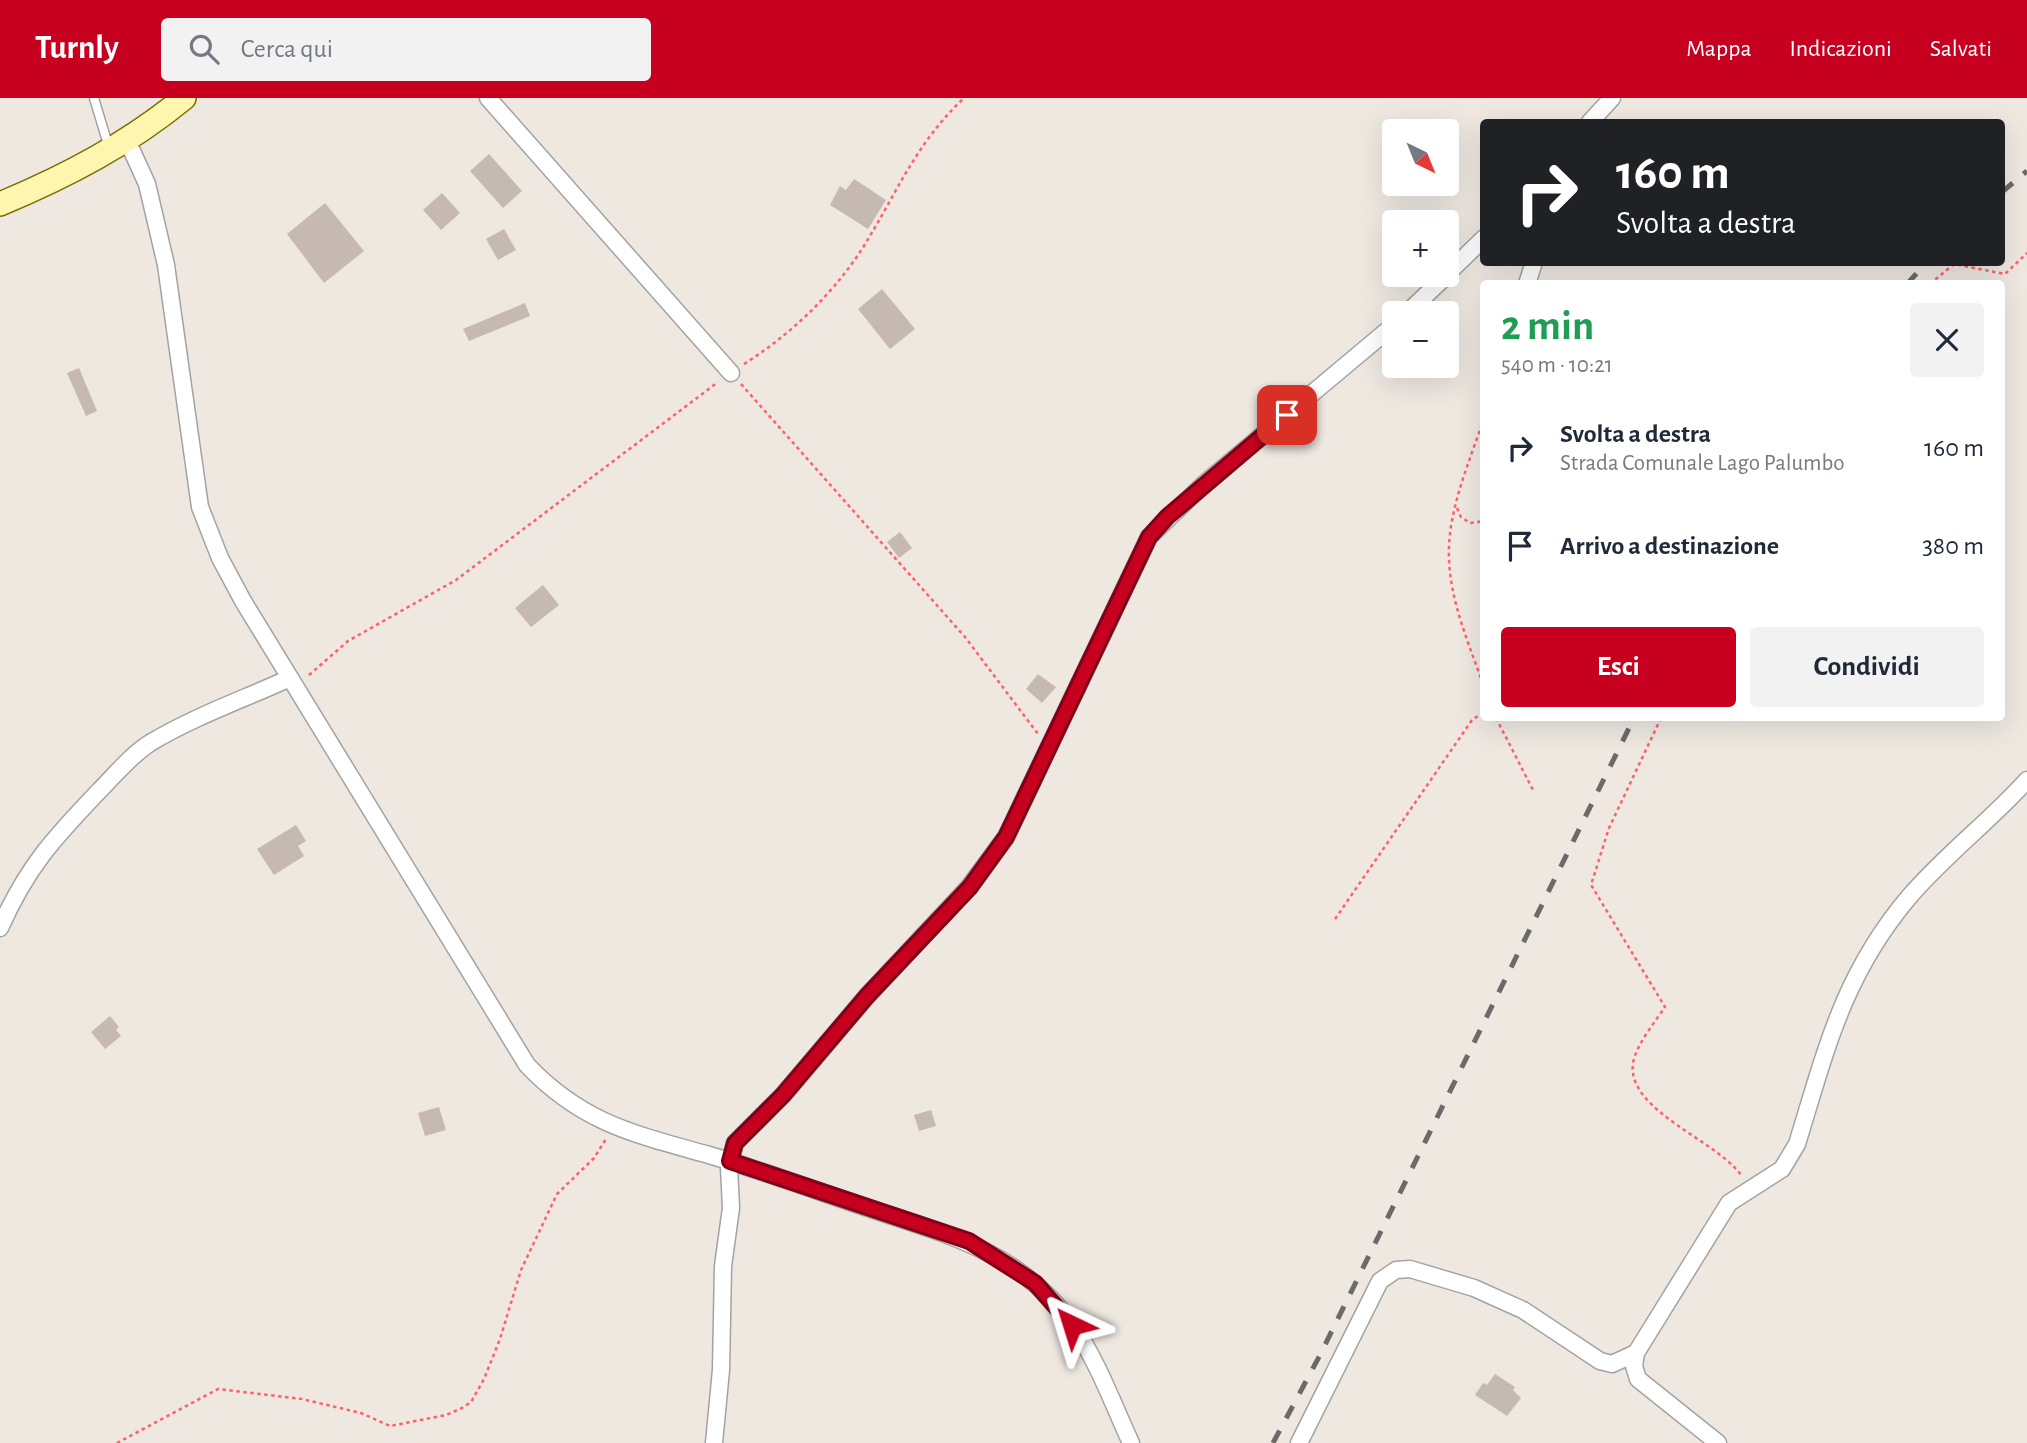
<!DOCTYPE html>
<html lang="it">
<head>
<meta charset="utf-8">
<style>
  :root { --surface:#fff; --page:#f2f2f3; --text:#1f2937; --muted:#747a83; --accent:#c80020 }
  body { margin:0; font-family:"Alegreya Sans",sans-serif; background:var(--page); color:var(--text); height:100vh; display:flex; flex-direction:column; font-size:26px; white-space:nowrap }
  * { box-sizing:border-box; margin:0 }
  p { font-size:23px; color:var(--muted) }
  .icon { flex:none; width:38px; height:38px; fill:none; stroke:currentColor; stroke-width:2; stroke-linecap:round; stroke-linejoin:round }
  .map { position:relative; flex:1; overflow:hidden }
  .panel { position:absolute; left:1480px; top:182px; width:525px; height:441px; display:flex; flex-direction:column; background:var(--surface); border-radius:7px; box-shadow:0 7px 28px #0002 }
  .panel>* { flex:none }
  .guide { position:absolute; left:1480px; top:21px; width:525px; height:147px; border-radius:7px; box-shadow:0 7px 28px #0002; background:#202124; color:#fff; overflow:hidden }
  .needle { width:46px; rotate:137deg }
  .tools { position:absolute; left:1382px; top:21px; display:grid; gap:14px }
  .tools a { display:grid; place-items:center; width:77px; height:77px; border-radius:7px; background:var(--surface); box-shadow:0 7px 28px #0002; font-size:35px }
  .pin { position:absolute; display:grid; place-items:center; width:60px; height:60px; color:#fff; margin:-30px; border-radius:14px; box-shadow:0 4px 10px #0006 }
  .me { position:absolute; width:77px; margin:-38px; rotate:319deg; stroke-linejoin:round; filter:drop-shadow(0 0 5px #0008) }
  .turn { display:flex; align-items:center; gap:24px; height:147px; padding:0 21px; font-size:32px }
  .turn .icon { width:91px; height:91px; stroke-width:2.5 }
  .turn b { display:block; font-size:49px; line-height:60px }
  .round { display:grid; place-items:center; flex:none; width:74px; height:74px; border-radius:7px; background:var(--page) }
  .head { display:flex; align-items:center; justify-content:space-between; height:119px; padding:0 21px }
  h1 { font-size:42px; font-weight:700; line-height:52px; color:#1e9e55 }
  .cta { display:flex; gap:14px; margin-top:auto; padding:14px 21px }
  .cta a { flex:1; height:80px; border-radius:7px; background:var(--accent); color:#fff; font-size:28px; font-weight:700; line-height:80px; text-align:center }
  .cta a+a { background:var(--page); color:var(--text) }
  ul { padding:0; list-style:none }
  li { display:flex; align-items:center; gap:21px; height:98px; padding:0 21px }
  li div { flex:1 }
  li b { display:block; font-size:26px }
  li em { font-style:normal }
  header { display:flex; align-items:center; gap:42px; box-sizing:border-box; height:98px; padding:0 35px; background:var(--accent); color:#fff }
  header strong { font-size:33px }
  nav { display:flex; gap:38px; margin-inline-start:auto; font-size:24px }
  .search { width:490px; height:63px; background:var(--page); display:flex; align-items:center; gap:18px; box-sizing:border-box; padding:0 24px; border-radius:7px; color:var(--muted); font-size:26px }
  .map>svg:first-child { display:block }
</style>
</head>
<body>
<header>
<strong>Turnly</strong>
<div class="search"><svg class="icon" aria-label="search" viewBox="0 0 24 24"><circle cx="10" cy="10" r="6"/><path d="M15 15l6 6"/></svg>Cerca qui</div>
<nav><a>Mappa</a><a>Indicazioni</a><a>Salvati</a></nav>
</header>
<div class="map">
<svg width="2027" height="1345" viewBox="0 0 2027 1345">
  <rect width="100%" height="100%" fill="#eee8e1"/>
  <g fill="#c6b9b4">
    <path d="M489,56L522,93L503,110L470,73Z"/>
    <path d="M854,81L886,102L868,131L830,107L840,88L846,92Z"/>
    <path d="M442,95L460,115L441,132L423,112Z"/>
    <path d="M325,105L364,153L324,185L287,136Z"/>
    <path d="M504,131L516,152L498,162L486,141Z"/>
    <path d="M882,191L915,231L890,251L858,211Z"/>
    <path d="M525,205L530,218L469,243L463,231Z"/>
    <path d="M79,270L97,313L86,318L67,275Z"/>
    <path d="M900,434L912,450L899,460L887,444Z"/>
    <path d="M543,487L559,507L531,529L515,510Z"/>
    <path d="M1038,576L1056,589L1042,605L1026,591Z"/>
    <path d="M296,727L306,743L298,748L304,758L274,777L257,751Z"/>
    <path d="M110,918L119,929L116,932L121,938L105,951L91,934Z"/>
    <path d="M439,1009L446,1032L425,1038L418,1015Z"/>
    <path d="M931,1012L936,1028L919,1033L914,1017Z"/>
    <path d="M1495,1276L1515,1289L1513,1292L1521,1300L1507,1318L1475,1297L1483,1285L1487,1287Z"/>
  </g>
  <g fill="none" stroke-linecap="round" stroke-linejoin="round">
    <g stroke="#a3a3a3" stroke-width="11">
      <path id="service" d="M94,0L109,50"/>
    </g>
    <g stroke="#a3a3a3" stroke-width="19">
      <g id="minor">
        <path d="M488,0L731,275"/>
        <path d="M1590,24L1612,0"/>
        <path d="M127,42L147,86L166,167L200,409L220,460L243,503L527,967C582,1025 634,1036 709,1057C760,1072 809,1090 859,1107C941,1135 1018,1151 1072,1226C1097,1262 1113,1306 1131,1345"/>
        <path d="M1447,176L1484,140"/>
        <path d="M1527,186L1534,164"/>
        <path d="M1407,215L1447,177"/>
        <path d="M0,830C27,769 54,740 99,693C115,677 130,658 150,645C193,619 244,601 290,580"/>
        <path d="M714,1345L721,1272L723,1168L731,1110L729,1069L735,1045L783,997L867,898L969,789L1006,739L1149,439L1204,386L1395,226"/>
        <path d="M1299,1345L1380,1183L1396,1172L1410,1171L1474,1190L1523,1212L1600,1263L1612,1266L1636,1255"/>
        <path d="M1718,1345L1638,1281L1634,1268L1636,1255L1729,1105L1782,1071L1797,1046C1826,952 1843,877 1909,799C1945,757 1990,723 2027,682"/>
      </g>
    </g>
    <g stroke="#767000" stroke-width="26">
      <path id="secondary" d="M0,106C67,78 128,46 184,0"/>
    </g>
    <g stroke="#ff616a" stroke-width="2.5" stroke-dasharray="3.5 3.5" stroke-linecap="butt">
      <path d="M1930,186L1954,166L2005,176L2027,155"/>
      <path d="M744,266C790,237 832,197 862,151C897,95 915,46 964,0"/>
      <path d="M741,286L965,539L1038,636"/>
      <path d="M1484,320C1470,363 1447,413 1449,460C1450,504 1470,548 1484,589"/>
      <path d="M1457,410L1461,419L1470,425L1484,423"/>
      <path d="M309,577L348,543L456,482L718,284"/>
      <path d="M1496,620L1534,694"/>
      <path d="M1661,620L1609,730L1591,787L1665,909C1655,924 1636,947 1633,965C1626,1012 1716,1042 1741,1077"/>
      <path d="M1335,821L1472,622L1484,614"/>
      <path d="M117,1345L218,1291L302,1301L361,1315L390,1328L446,1317L462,1310L471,1304L484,1281L500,1241L521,1172L557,1096L594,1060L606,1041"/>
    </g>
    <use href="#service" stroke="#fff" stroke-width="8"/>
    <use href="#minor" stroke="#fff" stroke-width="16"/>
    <use href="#secondary" stroke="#fef5af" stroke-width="23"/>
    <g stroke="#6a6a6a" stroke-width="5" stroke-dasharray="14 14" stroke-linecap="butt">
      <path d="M2002,94L2027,73"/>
      <path d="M1907,186L1927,164"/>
      <path d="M1273,1345L1320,1257L1634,620"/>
    </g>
  </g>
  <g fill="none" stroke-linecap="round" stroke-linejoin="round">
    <g stroke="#820015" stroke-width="18">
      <path id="route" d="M1072,1227L1035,1185L969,1143L730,1063L735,1045L783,997L867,898L970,789L1006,739L1149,439L1167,419L1287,317"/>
    </g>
    <use href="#route" stroke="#c80020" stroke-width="12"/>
  </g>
</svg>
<div class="tools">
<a><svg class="needle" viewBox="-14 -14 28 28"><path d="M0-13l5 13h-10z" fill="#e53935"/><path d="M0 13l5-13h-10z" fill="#747a83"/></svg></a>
<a>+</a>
<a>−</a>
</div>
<div class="pin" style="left:1287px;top:317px;background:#d93025"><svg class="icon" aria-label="arrive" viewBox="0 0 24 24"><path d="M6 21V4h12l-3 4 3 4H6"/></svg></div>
<svg class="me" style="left:1072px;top:1227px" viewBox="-20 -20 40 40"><path d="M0-17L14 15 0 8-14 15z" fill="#c80020" stroke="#fff" stroke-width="4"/></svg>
<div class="guide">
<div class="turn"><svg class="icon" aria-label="right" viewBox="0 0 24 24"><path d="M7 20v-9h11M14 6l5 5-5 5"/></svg><div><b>160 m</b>Svolta a destra</div></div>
</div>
<section class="panel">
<div class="head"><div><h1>2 min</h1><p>540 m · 10:21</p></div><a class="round"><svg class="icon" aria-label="close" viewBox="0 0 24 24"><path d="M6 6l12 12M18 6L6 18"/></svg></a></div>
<ul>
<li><svg class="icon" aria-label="right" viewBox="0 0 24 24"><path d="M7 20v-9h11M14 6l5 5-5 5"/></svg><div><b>Svolta a destra</b><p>Strada Comunale Lago Palumbo</p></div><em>160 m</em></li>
<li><svg class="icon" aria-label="arrive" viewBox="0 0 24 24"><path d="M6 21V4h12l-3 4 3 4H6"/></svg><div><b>Arrivo a destinazione</b></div><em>380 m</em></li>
</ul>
<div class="cta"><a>Esci</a><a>Condividi</a></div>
</section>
</div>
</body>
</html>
